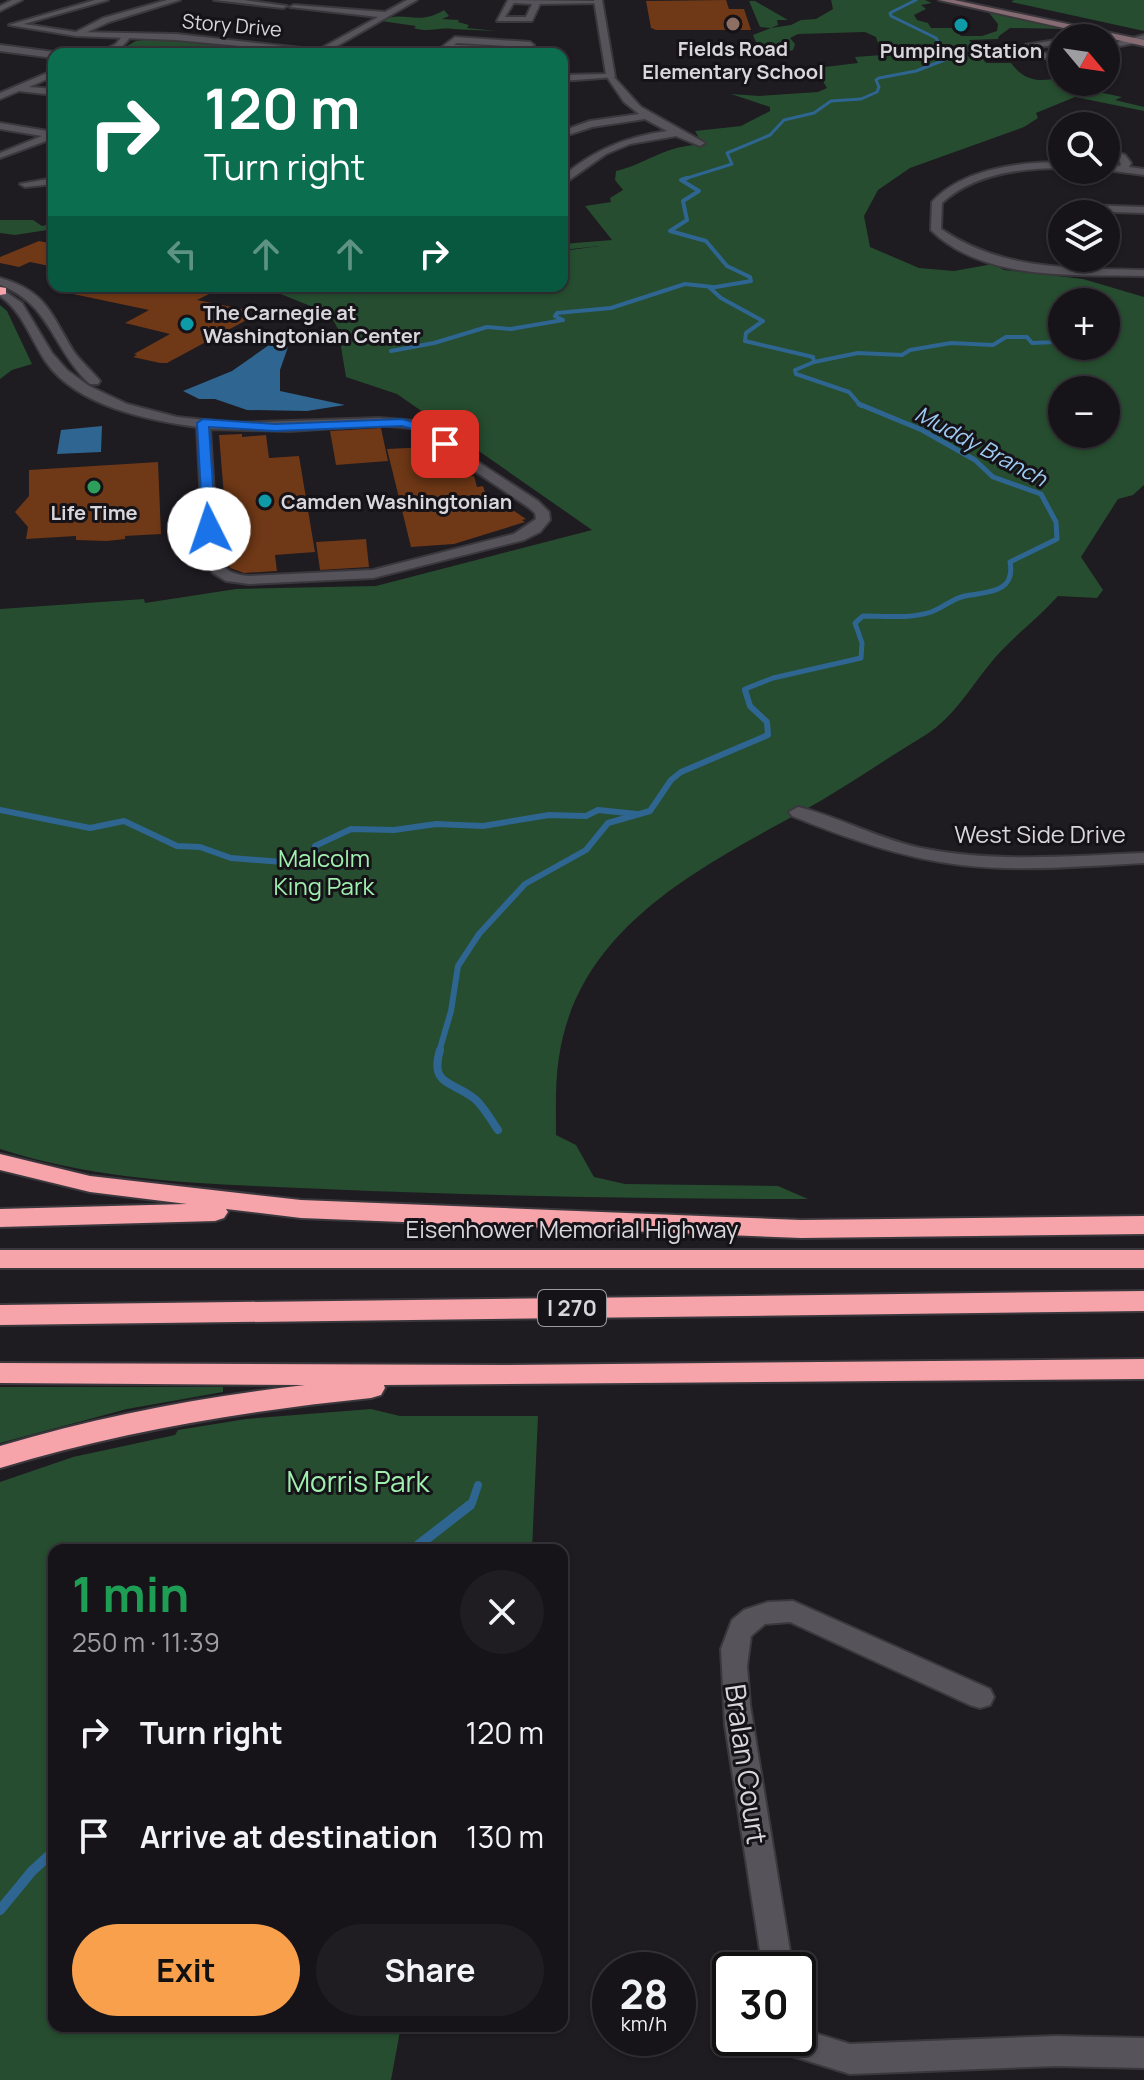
<!DOCTYPE html>
<html lang="en">
<head>
<meta charset="utf-8">
<style>
  :root { --surface:#161419; --page:#1f1d22; --text:#f1f3f6; --muted:#9e9ea2; --line:#353338; --accent:#f9a04d }
  body { margin:0; font-family:Manrope,sans-serif; background:var(--page); color:var(--text); height:100vh; display:flex; flex-direction:column; font-size:30px; white-space:nowrap }
  * { box-sizing:border-box; margin:0 }
  p { font-size:26px; color:var(--muted) }
  .icon { flex:none; width:44px; height:44px; fill:none; stroke:currentColor; stroke-width:2; stroke-linecap:round; stroke-linejoin:round }
  .map { position:relative; flex:1; overflow:hidden }
  .panel { position:absolute; left:48px; top:1544px; width:520px; height:488px; display:flex; flex-direction:column; background:var(--surface); border-radius:16px; box-shadow:0 2px 6px #0004,0 0 0 2px var(--line) }
  .panel>* { flex:none }
  .hud { position:absolute; left:48px; top:48px; width:520px; height:244px; border-radius:16px; box-shadow:0 2px 6px #0004,0 0 0 2px var(--line); background:#0b6e4f; color:#fff; overflow:hidden }
  .needle { width:52px; rotate:119deg }
  .tools { position:absolute; left:1048px; top:24px; display:grid; gap:16px }
  .tools a { display:grid; place-items:center; width:72px; height:72px; border-radius:50%; background:var(--surface); box-shadow:0 2px 6px #0004,0 0 0 2px var(--line); font-size:40px }
  .speed { position:absolute; left:592px; top:1952px; display:flex; gap:16px; font-size:40px; font-weight:700; text-align:center }
  .speed>* { display:grid; place-content:center; width:104px; height:104px; border-radius:50%; background:var(--surface); box-shadow:0 2px 6px #0004,0 0 0 2px var(--line); line-height:1 }
  .speed small { font-size:20px; font-weight:400 }
  .speed .limit { border:4px solid #111; border-radius:12px; background:#fff; color:#111 }
  .pin { position:absolute; display:grid; place-items:center; width:68px; height:68px; color:#fff; margin:-34px; border-radius:16px; box-shadow:0 4px 12px #0006 }
  .me { position:absolute; width:88px; margin:-44px; rotate:356deg; stroke-linejoin:round; filter:drop-shadow(0 0 6px #0008) }
  .turn { display:flex; align-items:center; gap:28px; height:168px; padding:0 24px; font-size:36px }
  .turn .icon { width:104px; height:104px; stroke-width:2.5 }
  .turn b { display:block; font-size:56px; line-height:68px }
  .lanes { display:flex; align-items:center; height:76px; padding:0 24px; background:#0003; justify-content:center; gap:40px; direction:ltr }
  .lanes .off { opacity:.35 }
  .round { display:grid; place-items:center; flex:none; width:84px; height:84px; border-radius:42px; background:var(--page) }
  .headline { display:flex; align-items:center; justify-content:space-between; height:136px; padding:0 24px }
  h1 { font-size:48px; font-weight:700; line-height:60px; color:#1e9e55 }
  .button { display:flex; gap:16px; margin-top:auto; padding:16px 24px }
  .button a { flex:1; height:92px; border-radius:48px; background:var(--accent); color:#111; font-size:32px; font-weight:700; line-height:92px; text-align:center }
  .button a+a { background:var(--page); color:var(--text) }
  ul { padding:0; list-style:none }
  li { display:flex; align-items:center; gap:24px; height:104px; padding:0 24px }
  li div { flex:1 }
  li b { display:block; font-size:30px }
  li em { font-style:normal }
  .map>svg:first-child { display:block }
</style>
</head>
<body>
<div class="map">
<svg width="1144" height="2080" viewBox="0 0 1144 2080">
  <rect width="100%" height="100%" fill="#1e1b21"/>
  <g fill="#264d2f" fill-rule="evenodd">
    <path d="M831,0H925L932,3L921,5L926,9L914,15L917,20L928,23L931,28H954L961,36H982L997,31L998,24L989,13L1069,29L1010,28L999,36L998,39L969,40L986,63H1011C1024,81 1040,83 1061,77L1062,82H1086L1093,91L1122,97L1115,100L1144,107V111L1075,97L1036,113L1038,118L1024,127L910,168L878,190L864,216L870,247L919,268L954,271L993,264L1004,270L1083,279L1144,297V485L1133,495L1118,499L1081,557L1103,590L1097,598L1058,596C1042,614 1023,629 1006,646C977,674 959,715 924,736C884,760 843,789 801,812C699,868 578,928 559,1057C555,1082 556,1109 556,1135L576,1145L594,1177L625,1184L778,1186L808,1199C646,1199 485,1196 324,1189C215,1184 105,1183 0,1149V609L144,599L145,603L236,589L376,586L592,530L397,394L346,377L338,329L330,314L261,286C286,286 311,293 334,286H562V251L600,246L562,250V244L612,240L585,206L611,202L610,198L623,190L615,180L616,171C648,163 661,148 694,145L699,138L695,131L741,126L770,111V107L731,94L760,96L818,92L827,88L819,75L808,69L858,63L855,57L882,55L876,37L865,32L798,34L790,38L795,44L793,50C774,56 758,58 738,55L735,51L758,47L753,35L771,28L760,27L749,1H755L788,20H777L778,25L771,28L791,25L801,20L816,19L833,9ZM1062,302H1106V346H1062ZM1062,390H1106V434H1062Z"/>
    <path d="M1014,0H1144V31L1011,2Z"/>
    <path d="M444,10L449,16L442,19L459,20L458,22L469,25L467,28L497,31C483,30 463,30 453,29C439,27 428,33 414,28L416,26L381,21C402,9 417,27 444,10Z"/>
    <path d="M151,39L171,40L316,54H112L136,41Z"/>
    <path d="M0,220H33L42,226L54,223V229L15,235L0,233Z"/>
    <path d="M0,305L7,311L32,364L12,370L0,379Z"/>
    <path d="M0,1387H223V1392L127,1409L0,1443Z"/>
    <path d="M371,1409L400,1416H538L532,1550H54V2026H401L391,2080H0V1482L73,1457L175,1435L178,1430L246,1419Z"/>
  </g>
  <g fill="#2f6591">
    <path d="M282,343L288,347L280,370V391L345,405L307,411L247,410L215,399H199L183,391L232,371L269,345Z"/>
    <path d="M102,426L101,452L57,454L61,430Z"/>
  </g>
  <g fill="none" stroke-linecap="round" stroke-linejoin="round">
    <path stroke="#2f6591" stroke-width="3" d="M681,180L732,164L727,153L770,135L784,120L814,113L831,101L861,99L877,92L879,87L876,80L879,78L916,71L947,59L936,38L891,16L890,13L916,0"/>
    <g stroke="#2f6591" stroke-width="4">
      <path d="M687,178L681,180L699,191L683,201L687,220L670,231L706,241L727,266L750,277L751,281L710,288L721,298L763,321L746,333L745,341L813,357L814,362L795,370L796,374L849,392L861,406"/>
      <path d="M1106,331L1116,332"/>
      <path d="M391,351L434,343L487,327L511,329L563,320L555,316L557,313L611,308L685,284L713,287"/>
      <path d="M814,362L858,353L902,355L910,350L951,343L993,345L1006,337H1027L1032,343L1057,342L1062,334"/>
    </g>
    <path stroke="#2f6591" stroke-width="5" d="M746,692L745,689L773,678L861,658L862,643L855,623L863,616C885,616 910,619 931,612C943,608 953,598 965,596C987,592 1016,593 1010,562L1057,539L1056,522L1041,494L993,477L975,460L922,430L859,404"/>
    <g stroke="#2f6591" stroke-width="6">
      <path d="M0,810L90,828L124,821L177,846L200,847L231,858L296,863L316,853L315,846L351,829L394,830L436,824L483,826L549,815L586,816L598,810L637,814"/>
      <path d="M439,1052L451,1011L458,966L479,934L525,884L586,850L608,823L650,811L671,780L681,772L768,735L767,722L750,706L745,690"/>
    </g>
    <g stroke="#2f6591" stroke-width="8">
      <path d="M440,1050C429,1086 453,1081 475,1099C484,1107 491,1120 498,1130"/>
      <path d="M467,1507L472,1503L478,1485"/>
    </g>
    <g stroke="#2f6591" stroke-width="10">
      <path d="M412,1550L470,1505"/>
      <path d="M0,1910L32,1871L54,1851"/>
    </g>
  </g>
  <g fill="#6f3816">
    <path d="M726,0L729,9H744L751,30H656L651,28L646,1Z"/>
    <path d="M39,241L54,244V267L30,262L19,267L0,263V257Z"/>
    <path d="M73,286H151L161,290L170,286H225L197,300L252,311L246,315L254,316L167,363H160L133,357L137,355L134,354L170,334L125,323L149,310L73,294Z"/>
    <path d="M381,428L388,461L336,465L330,431Z"/>
    <path d="M242,434V437L266,435L269,458L299,456L315,552L275,555L277,571L244,573L230,568L219,435Z"/>
    <path d="M429,447L432,457L445,456L451,478L474,476L477,487L483,486L490,508L504,504L526,519L522,520L525,522L454,544L411,547L387,449Z"/>
    <path d="M158,462L161,534L125,536V539L107,541L76,540V536L26,539L28,527L15,512L29,496V470Z"/>
    <path d="M366,539L369,567L320,570L316,542Z"/>
  </g>
  <g fill="none" stroke-linecap="round" stroke-linejoin="round">
    <g stroke="#3a383d" stroke-width="4">
      <g id="minor">
        <path d="M12,0H22L0,11V6Z"/>
        <path d="M167,0H180L109,22L79,36L72,34L103,18Z"/>
        <path d="M214,0H244L287,6L283,8Z"/>
        <path d="M407,0H417L323,54L320,49L378,17L290,7L294,5L385,12Z"/>
        <path d="M508,0L598,1L602,3L540,4L532,21H497ZM513,4L514,3L532,4L526,17H505Z"/>
        <path d="M124,34L131,36C122,49 113,54 97,54L116,44Z"/>
        <path d="M1144,35V41L1106,49V45Z"/>
        <path d="M455,37L530,42L534,45L521,54L448,50L442,54H433ZM457,43L521,47L454,45Z"/>
        <path d="M1062,39V45L1035,47L1040,53L1062,54V60L1034,57L1025,45Z"/>
        <path d="M0,45L54,52L58,54H54V58L0,51Z"/>
        <path d="M54,70V76L29,87L54,89V95L19,91L0,99V93Z"/>
        <path d="M611,74L641,107L705,143L700,146L676,136L630,144L606,154L562,185V177C594,150 625,137 667,131L645,119L592,127L562,137V131L590,121L639,114L624,102L607,77Z"/>
        <path d="M0,123L54,132V138L0,158V153L42,136L0,129Z"/>
        <path d="M1106,148L1125,155L1131,163L1129,167L1144,169V175L1106,170V164L1120,166L1121,163L1106,154Z"/>
        <path d="M1062,162V168C1021,168 973,174 942,203L941,229C1002,271 1073,268 1144,270V276C1075,274 984,282 931,230L932,202C962,169 1019,162 1062,162Z"/>
        <path d="M54,178V184L25,187L20,184Z"/>
        <path d="M1082,205L1144,207V213L1082,211L1068,214L1071,208Z"/>
        <path d="M0,278C47,291 51,315 74,352C82,363 92,371 100,381L98,384H90C53,350 50,303 0,285Z"/>
        <path d="M0,288L22,303L52,353L67,370L89,386L127,404L177,417L233,423L379,418L415,421L538,501L549,512L550,520L540,532L524,540L373,578L249,584L226,581L213,573L204,559L197,427C147,420 77,406 46,362C31,340 23,312 0,296ZM379,425L411,428L528,507L535,513L536,519L514,534L373,570L249,576C235,575 225,572 218,559L210,429L290,431Z"/>
        <path d="M798,807C840,817 878,839 921,848C995,863 1070,856 1144,853V863C1083,866 1022,872 961,865C902,858 846,838 792,816L789,812Z"/>
        <path d="M793,1601L990,1689L994,1697L990,1705L980,1708L970,1705L790,1622L765,1624L751,1636L747,1666L750,1705L793,1970H763L725,1725L721,1649L732,1620L744,1610L768,1602Z"/>
        <path d="M798,2020L809,2024L814,2033L850,2044L1056,2036L1144,2038V2068L1056,2066L850,2074L792,2056L784,2038H798Z"/>
      </g>
    </g>
    <g stroke="#3a383d" stroke-width="4">
      <g id="tertiary">
        <path d="M95,0H108L24,24L76,32L176,34L356,54H326L176,40L76,36L9,25Z"/>
        <path d="M594,0H602L615,77L562,81V75L606,74Z"/>
      </g>
    </g>
    <g stroke="#3a383d" stroke-width="4">
      <path id="secondary" d="M939,0H954L1144,40V46Z"/>
    </g>
    <g stroke="#3a383d" stroke-width="4">
      <g id="motorway">
        <path d="M0,287L6,288V294L0,295Z"/>
        <path d="M0,1154L90,1176L301,1200L801,1220L1144,1216V1234L801,1238L301,1218L226,1209L228,1212L224,1218L215,1221L0,1227V1209L187,1204L90,1192L0,1170Z"/>
        <rect x="0" y="1250" width="1144" height="18"/>
        <path d="M1144,1291V1311L0,1325V1305Z"/>
        <path d="M1144,1359V1379L384,1385L385,1388L381,1395L371,1398C245,1411 122,1431 0,1468V1446C100,1416 201,1397 305,1385L0,1383V1363L505,1365Z"/>
      </g>
    </g>
    <use href="#minor" fill="#56535a" fill-rule="evenodd"/>
    <use href="#tertiary" fill="#56535a" fill-rule="evenodd"/>
    <use href="#secondary" fill="#866b72" fill-rule="evenodd"/>
    <use href="#motorway" fill="#f6a3aa" fill-rule="evenodd"/>
  </g>
  <path fill="#1a73e8" stroke="#114b97" stroke-width="2" d="M203,419L275,424L402,419L424,425L451,444L440,447L415,430L402,426L275,431L209,427L216,529L209,533L203,529L197,423Z"/>
  <circle fill="#8d6e63" stroke="#151218" stroke-width="3" cx="733" cy="24" r="8"/>
  <g fill="#0f9aa8" stroke="#151218" stroke-width="3">
    <circle cx="961" cy="25" r="8"/>
    <circle cx="187" cy="324" r="8"/>
    <circle cx="265" cy="501" r="8"/>
  </g>
  <circle fill="#2e9e5b" stroke="#151218" stroke-width="3" cx="94" cy="487" r="8"/>
  <g text-anchor="middle" dominant-baseline="central" stroke-width="6" stroke-linejoin="round" paint-order="stroke">
    <g font-size="20" fill="#d8d6da" stroke="#151218">
      <text transform="translate(232 25) rotate(5)">Story Drive</text>
    </g>
    <g font-size="20" font-weight="bold" fill="#d8d6da" stroke="#151218">
      <text x="733" y="48">Fields Road<tspan x="733" dy="23">Elementary School</tspan></text>
      <text x="961" y="50">Pumping Station</text>
      <text x="203" y="312" text-anchor="start">The Carnegie at<tspan x="203" dy="23">Washingtonian Center</tspan></text>
      <text x="281" y="501" text-anchor="start">Camden Washingtonian</text>
      <text x="94" y="512">Life Time</text>
    </g>
    <g font-size="22" font-style="italic" fill="#9ecaf1" stroke="#151218">
      <text transform="translate(981 446) rotate(28)">Muddy Branch</text>
    </g>
    <rect fill="#151218" stroke="#9e9ba0" stroke-width="2" x="538" y="1290" width="68" height="36" rx="6"/>
    <g font-size="22" font-weight="bold" fill="#d8d6da">
      <text x="572" y="1308">I 270</text>
    </g>
    <g font-size="24" fill="#d8d6da" stroke="#151218">
      <text x="1040" y="833">West Side Drive</text>
      <text x="572" y="1228">Eisenhower Memorial Highway</text>
    </g>
    <g font-size="24" fill="#9ff0ae" stroke="#151218">
      <text x="324" y="857">Malcolm<tspan x="324" dy="28">King Park</tspan></text>
    </g>
    <g font-size="28" fill="#9ff0ae" stroke="#151218">
      <text x="358" y="1481">Morris Park</text>
    </g>
    <g font-size="28" fill="#d8d6da" stroke="#151218">
      <text transform="translate(747 1764) rotate(82)">Bralan Court</text>
    </g>
  </g>
</svg>
<div class="tools">
<a><svg class="needle" viewBox="-14 -14 28 28"><path d="M0-13l5 13h-10z" fill="#e53935"/><path d="M0 13l5-13h-10z" fill="#9e9ea2"/></svg></a>
<a><svg class="icon" aria-label="search" viewBox="0 0 24 24"><circle cx="10" cy="10" r="6"/><path d="M15 15l6 6"/></svg></a>
<a><svg class="icon" aria-label="layers" viewBox="0 0 24 24"><path d="M12 4l9 5-9 5-9-5zM3 14l9 5 9-5"/></svg></a>
<a>+</a>
<a>−</a>
</div>
<div class="speed"><div>28<small>km/h</small></div><div class="limit">30</div></div>
<div class="pin" style="left:445px;top:444px;background:#d93025"><svg class="icon" aria-label="arrive" viewBox="0 0 24 24"><path d="M6 21V4h12l-3 4 3 4H6"/></svg></div>
<svg class="me" style="left:209px;top:529px" viewBox="-20 -20 40 40"><circle r="19" fill="#fff"/><path d="M0-13L10 11 0 6-10 11z" fill="#1a73e8"/></svg>
<div class="hud">
<div class="turn"><svg class="icon" aria-label="right" viewBox="0 0 24 24"><path d="M7 20v-9h11M14 6l5 5-5 5"/></svg><div><b>120 m</b>Turn right</div></div>
<div class="lanes"><svg class="icon off" aria-label="left" viewBox="0 0 24 24"><path d="M17 20v-9H6M10 6l-5 5 5 5"/></svg><svg class="icon off" aria-label="ahead" viewBox="0 0 24 24"><path d="M12 20V5M6 11l6-6 6 6"/></svg><svg class="icon off" aria-label="ahead" viewBox="0 0 24 24"><path d="M12 20V5M6 11l6-6 6 6"/></svg><svg class="icon" aria-label="right" viewBox="0 0 24 24"><path d="M7 20v-9h11M14 6l5 5-5 5"/></svg></div>
</div>
<section class="panel">
<div class="headline"><div><h1>1 min</h1><p>250 m · 11:39</p></div><a class="round"><svg class="icon" aria-label="close" viewBox="0 0 24 24"><path d="M6 6l12 12M18 6L6 18"/></svg></a></div>
<ul>
<li><svg class="icon" aria-label="right" viewBox="0 0 24 24"><path d="M7 20v-9h11M14 6l5 5-5 5"/></svg><div><b>Turn right</b></div><em>120 m</em></li>
<li><svg class="icon" aria-label="arrive" viewBox="0 0 24 24"><path d="M6 21V4h12l-3 4 3 4H6"/></svg><div><b>Arrive at destination</b></div><em>130 m</em></li>
</ul>
<div class="button"><a>Exit</a><a>Share</a></div>
</section>
</div>
</body>
</html>
